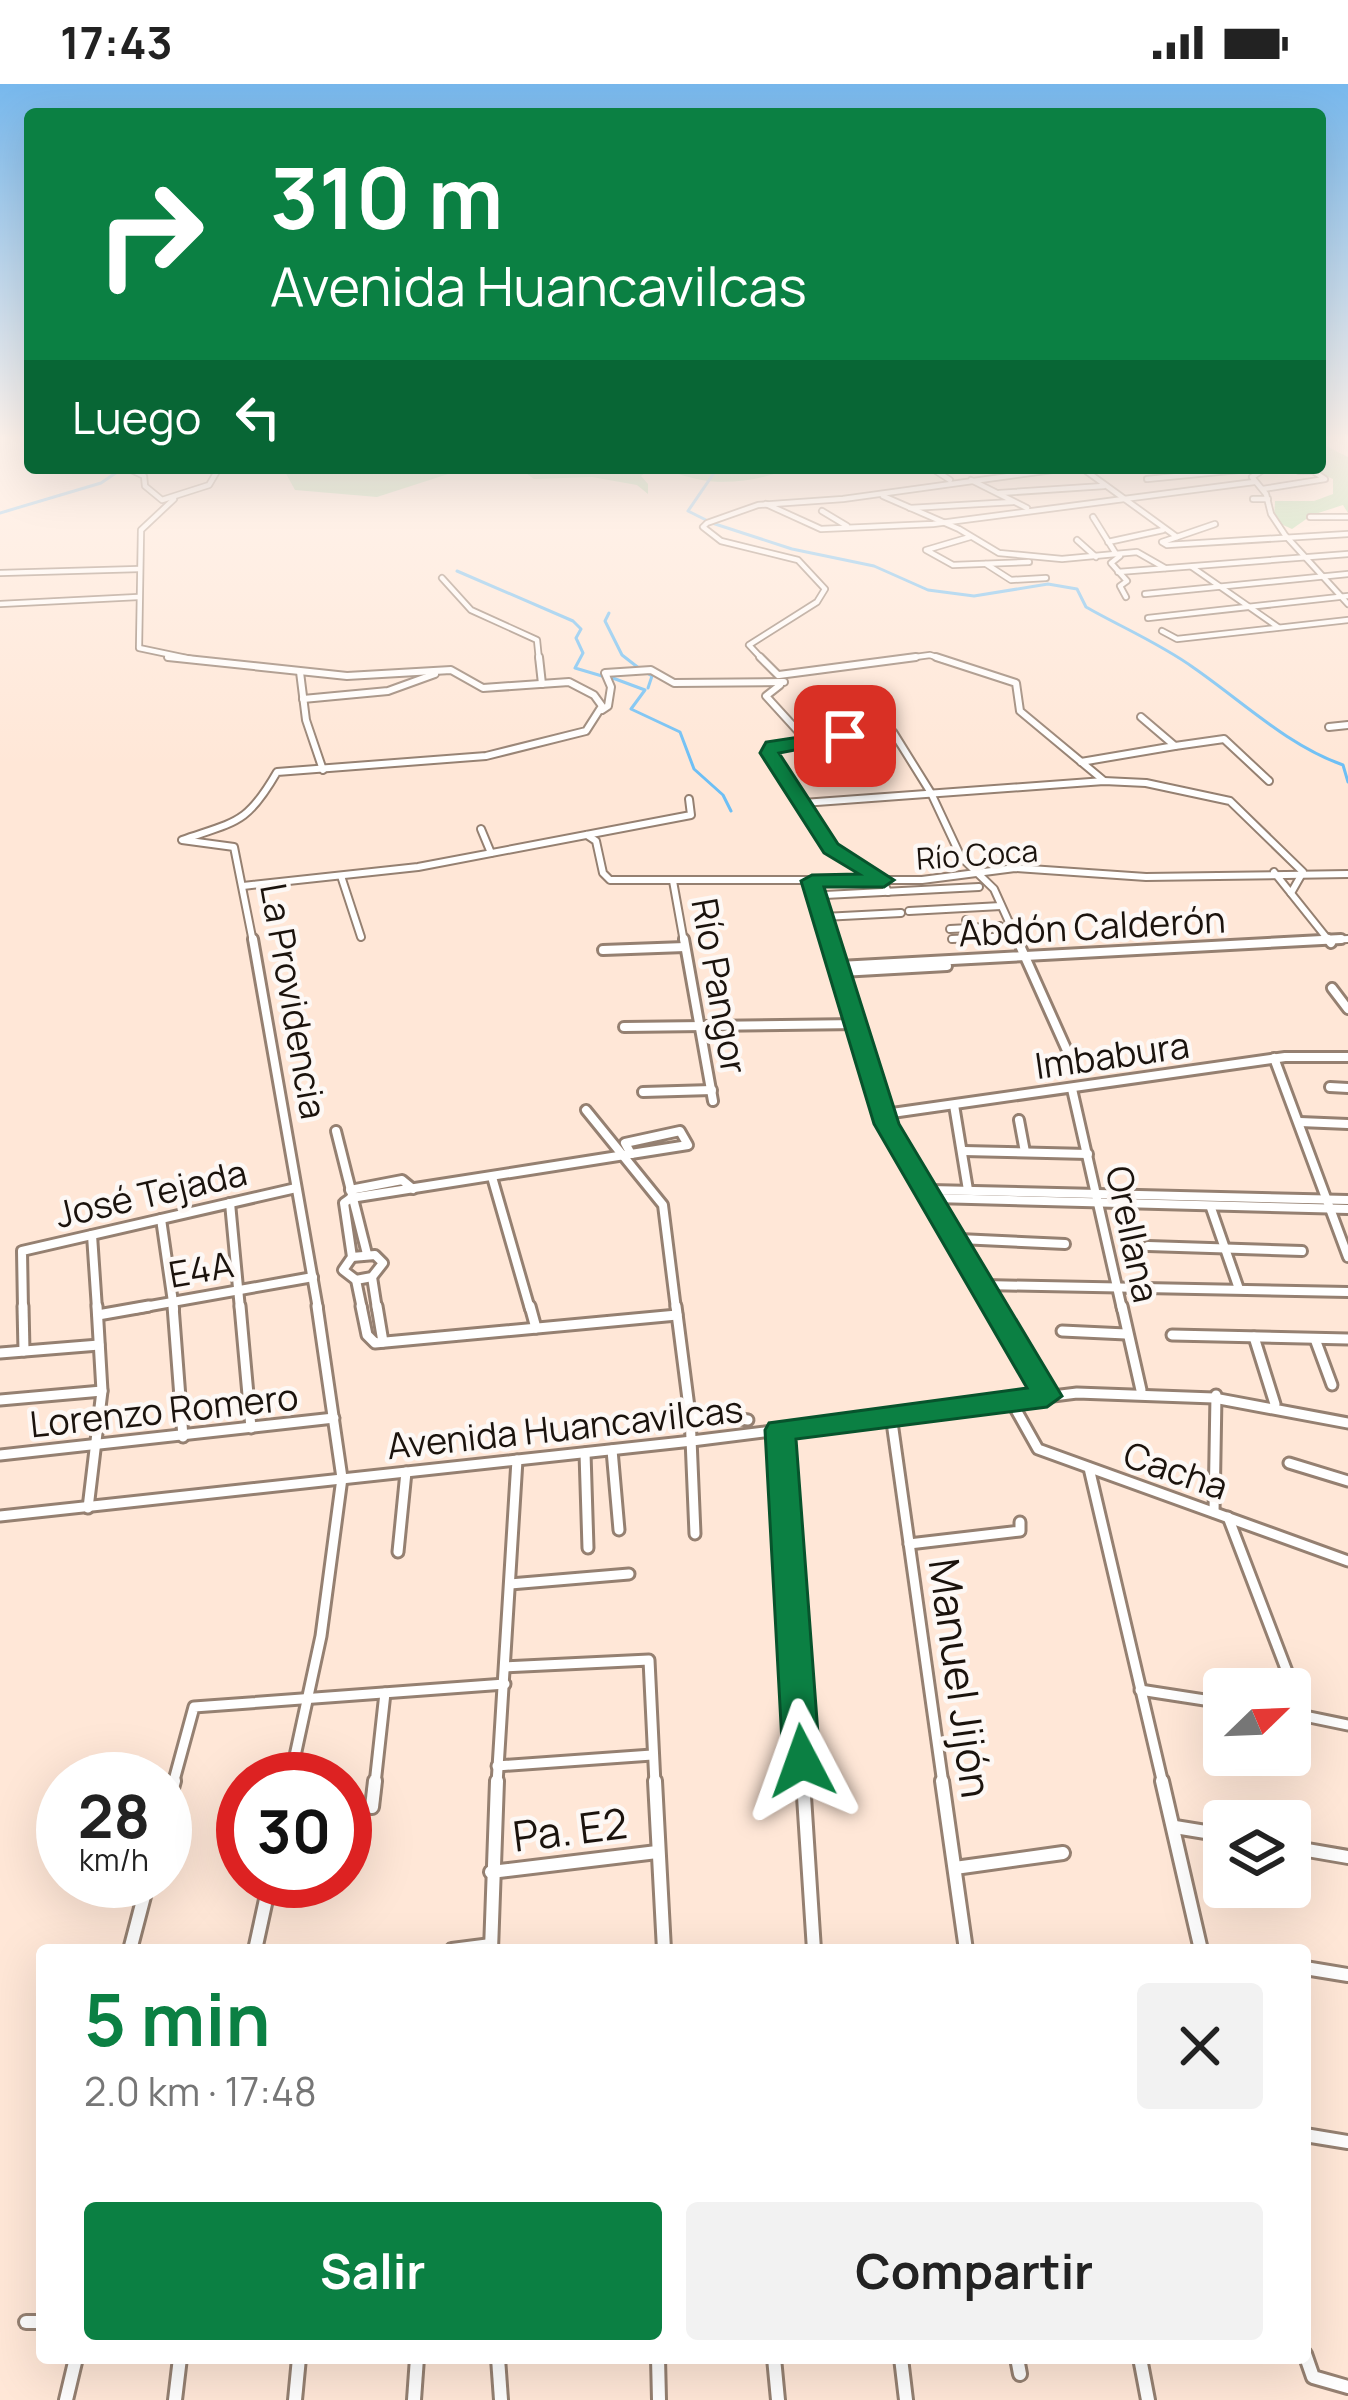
<!DOCTYPE html>
<html lang="es">
<head>
<meta charset="utf-8">
<style>
  :root { --surface:#fff; --page:#f2f2f2; --text:#222; --muted:#767676; --accent:#0b8043 }
  body { margin:0; font-family:Manrope,sans-serif; background:var(--page); color:var(--text); height:100vh; display:flex; flex-direction:column; font-size:45px; white-space:nowrap }
  * { box-sizing:border-box; margin:0 }
  p { font-size:39px; color:var(--muted) }
  .icon { flex:none; width:66px; height:66px; fill:none; stroke:currentColor; stroke-width:2; stroke-linecap:round; stroke-linejoin:round }
  .map { position:relative; flex:1; overflow:hidden }
  .sheet { position:absolute; left:36px; top:1860px; width:1275px; height:420px; display:flex; flex-direction:column; background:var(--surface); border-radius:12px; box-shadow:0 12px 48px #0002 }
  .sheet>* { flex:none }
  .hud { position:absolute; left:24px; top:24px; width:1302px; height:366px; border-radius:12px; box-shadow:0 12px 48px #0002; background:#0b8043; color:#fff; overflow:hidden }
  .needle { width:78px; rotate:67deg }
  .controls { position:absolute; left:1203px; top:1584px; display:grid; gap:24px }
  .controls a { display:grid; place-items:center; width:108px; height:108px; border-radius:12px; background:var(--surface); box-shadow:0 12px 48px #0002; font-size:60px }
  .speed { position:absolute; left:36px; top:1668px; display:flex; gap:24px; font-size:60px; font-weight:700; text-align:center }
  .speed>* { display:grid; place-content:center; width:156px; height:156px; border-radius:50%; background:var(--surface); box-shadow:0 12px 48px #0002; line-height:1 }
  .speed small { font-size:30px; font-weight:400 }
  .speed .limit { border:18px solid #d22; background:#fff; color:#111 }
  .pin { position:absolute; display:grid; place-items:center; width:102px; height:102px; color:#fff; margin:-51px; border-radius:24px; box-shadow:0 6px 18px #0006 }
  .me { position:absolute; width:132px; margin:-66px; rotate:356deg; stroke-linejoin:round; filter:drop-shadow(0 0 9px #0008) }
  .turn { display:flex; align-items:center; gap:42px; height:252px; padding:0 48px; font-size:54px }
  .turn .icon { width:156px; height:156px; stroke-width:2.5 }
  .turn b { display:block; font-size:84px; line-height:102px }
  .then { display:flex; align-items:center; height:114px; padding:0 48px; background:#0003; gap:24px; font-size:45px }
  .round { display:grid; place-items:center; flex:none; width:126px; height:126px; border-radius:12px; background:var(--page) }
  .overview { display:flex; align-items:center; justify-content:space-between; height:204px; padding:0 48px }
  h1 { font-size:72px; font-weight:700; line-height:90px; color:var(--accent) }
  .action { display:flex; gap:24px; margin-top:auto; padding:24px 48px }
  .action a { flex:1; height:138px; border-radius:12px; background:var(--accent); color:#fff; font-size:48px; font-weight:700; line-height:138px; text-align:center }
  .action a+a { background:var(--page); color:var(--text) }
  .status { display:flex; justify-content:space-between; align-items:center; height:84px; padding:0 60px; background:var(--surface); direction:ltr }
  .status svg { height:33px; fill:currentColor }
  .map>svg:first-child { display:block }
</style>
</head>
<body>
<div class="status"><b>17:43</b><svg viewBox="0 0 49 12"><path d="M0 12V9h3v3zM5 12V6h3v6zM10 12V3h3v9zM15 12V0h3v12zM26 1h20v11H26zM47 4h2v5h-2z"/></svg></div>
<div class="map">
<svg width="1348" height="2316" viewBox="0 0 1348 2316">
  <rect width="100%" height="100%" fill="#ffe7d7"/>
  <g fill="#a0d69d">
    <path d="M1320,359L1348,373V429L1343,421L1312,431L1292,445L1274,437L1275,417H1314L1333,410V395L1309,384H1320Z"/>
    <path d="M283,384H449L448,390L377,413L295,406Z"/>
    <path d="M519,384H792C763,395 728,402 697,395C680,391 668,386 650,385L641,392L648,400V410L637,401L592,393L534,395Z"/>
  </g>
  <g fill="none" stroke-linecap="round" stroke-linejoin="round">
    <g stroke="#6dbff5" stroke-width="3">
      <path d="M0,429L101,399L123,384"/>
      <path d="M708,437L688,427L714,389L731,384"/>
      <path d="M712,439L792,465L874,482L928,506L974,512L1048,500L1077,505L1086,523C1121,543 1161,560 1194,584C1243,618 1287,661 1343,681L1348,698"/>
      <path d="M457,487L573,537L581,545L576,554L583,569L575,584L602,592"/>
      <path d="M609,529L605,537L622,571L640,585"/>
      <path d="M647,589L652,592L648,604"/>
      <path d="M610,593L645,606L631,625L680,648L694,685L723,711L731,727"/>
    </g>
    <g stroke="#958071" stroke-width="8">
      <g id="minor-far4">
        <path d="M127,384L144,392L145,402L162,416L209,401L219,384"/>
        <path d="M1082,384L1177,453L1162,458L1167,461L1348,450"/>
        <path d="M1266,384L1252,393L1266,410L1271,430L1285,451L1348,520"/>
        <path d="M1147,395L1259,384"/>
        <path d="M950,396L936,387L960,384"/>
        <path d="M971,396L1027,424"/>
        <path d="M1263,405L1325,395L1313,387H1299"/>
        <path d="M999,409L1104,402"/>
        <path d="M883,412L959,445L999,469L1062,475L1137,468L1165,484"/>
        <path d="M174,415L141,446L139,564L196,576"/>
        <path d="M1253,415H1268"/>
        <path d="M766,420L821,445L933,440L1254,398"/>
        <path d="M910,424L1013,418"/>
        <path d="M822,427L847,442"/>
        <path d="M1093,433L1116,470"/>
        <path d="M1310,433H1348"/>
        <path d="M970,453L926,466L953,481L1029,478"/>
        <path d="M1177,453L1215,440"/>
        <path d="M1077,456L1096,473"/>
        <path d="M1108,458L1163,446"/>
        <path d="M1120,472L1111,479L1127,497L1120,502L1126,513"/>
        <path d="M986,480L1011,496L1046,494"/>
        <path d="M1192,483L1278,543"/>
        <path d="M1118,488L1348,470"/>
        <path d="M0,489L139,485"/>
        <path d="M442,494L471,526L537,556L539,576"/>
        <path d="M1145,510L1348,490"/>
        <path d="M0,520L138,513"/>
        <path d="M1148,534L1348,512"/>
        <path d="M1162,547L1177,555L1348,536"/>
        <path d="M763,576L749,561L817,518L825,505L798,476L721,457L703,443L707,439L758,421L843,415L1067,384"/>
        <path d="M893,576L930,571L945,576"/>
      </g>
    </g>
    <g stroke="#958071" stroke-width="10">
      <g id="minor-far3">
        <path d="M168,573L347,592L451,586L483,604L569,598L594,611L602,622L586,647L486,672L277,688C247,740 237,737 182,756L234,763L253,858"/>
        <path d="M539,573L542,600"/>
        <path d="M760,573L778,591"/>
        <path d="M936,573L1016,599L1020,627L1103,696"/>
        <path d="M300,588L306,636L323,686"/>
        <path d="M779,591L916,573"/>
        <path d="M780,601L766,612L807,657"/>
        <path d="M303,615L388,607L435,590"/>
        <path d="M602,626L608,622L611,603L605,589L651,586L674,599L784,598"/>
        <path d="M1329,643L1348,641"/>
        <path d="M1175,662L1224,655L1269,697"/>
        <path d="M1081,678L1175,662L1141,633"/>
        <path d="M803,719L1104,697L1146,699L1230,717L1303,788L1291,809"/>
        <path d="M481,745L491,769"/>
        <path d="M587,751L596,757L603,789L610,796H922L1015,784L1146,793L1348,790"/>
        <path d="M1274,788L1330,858"/>
        <path d="M341,792L361,853"/>
        <path d="M673,797L684,858"/>
        <path d="M812,797L831,858"/>
        <path d="M243,802L418,783L691,731L689,715"/>
        <path d="M888,808L883,797L831,764L770,665L893,648L931,709L961,773L994,805L1018,858"/>
        <path d="M825,811L979,803"/>
        <path d="M909,827L1001,822"/>
        <path d="M823,833L901,829"/>
        <path d="M950,845L969,844L966,836"/>
        <path d="M973,853L969,844L1000,842"/>
        <path d="M952,855L1015,852"/>
        <path d="M1284,858L1348,855"/>
      </g>
    </g>
    <g stroke="#958071" stroke-width="14">
      <g id="minor-far2">
        <path d="M253,855L318,1225"/>
        <path d="M684,855L713,1017"/>
        <path d="M830,855L886,1039L996,1225"/>
        <path d="M1017,855L1074,982"/>
        <path d="M1328,855L1331,859"/>
        <path d="M603,866L685,863"/>
        <path d="M839,882L1341,855"/>
        <path d="M841,888L947,882"/>
        <path d="M1332,904L1348,925"/>
        <path d="M624,943L859,940"/>
        <path d="M1274,974L1348,1173"/>
        <path d="M1330,1003L1348,1004"/>
        <path d="M1072,1005L1122,1225"/>
        <path d="M643,1008L712,1006"/>
        <path d="M954,1021L968,1106"/>
        <path d="M586,1026L663,1121L676,1225"/>
        <path d="M885,1030L1285,973H1348"/>
        <path d="M1019,1036L1025,1068"/>
        <path d="M1300,1038L1348,1040"/>
        <path d="M336,1047L367,1170"/>
        <path d="M680,1047L688,1061L631,1070L625,1059Z"/>
        <path d="M964,1067L1088,1070"/>
        <path d="M492,1093L530,1225"/>
        <path d="M350,1106L402,1096L413,1105"/>
        <path d="M930,1106L1348,1116"/>
        <path d="M351,1114L344,1119L352,1173L343,1186L356,1196L362,1225"/>
        <path d="M351,1114L631,1070"/>
        <path d="M934,1114L1348,1125"/>
        <path d="M230,1119L240,1225"/>
        <path d="M1211,1124L1239,1205"/>
        <path d="M161,1135L174,1225"/>
        <path d="M92,1151L97,1225"/>
        <path d="M959,1155L1065,1160"/>
        <path d="M1148,1162L1302,1167"/>
        <path d="M352,1173L375,1171L383,1179L372,1193L356,1196"/>
        <path d="M372,1193L377,1225"/>
        <path d="M984,1201L1348,1208"/>
        <path d="M23,1225L22,1167L296,1104"/>
        <path d="M133,1225L313,1193"/>
      </g>
    </g>
    <g stroke="#958071" stroke-width="15">
      <g id="minor-far1">
        <path d="M23,1222L24,1267"/>
        <path d="M173,1222L183,1353"/>
        <path d="M240,1222L251,1344"/>
        <path d="M361,1222L367,1251L375,1259L677,1231"/>
        <path d="M377,1222L383,1258"/>
        <path d="M530,1222L536,1244"/>
        <path d="M676,1222L690,1331L695,1450"/>
        <path d="M994,1222L1047,1312"/>
        <path d="M1122,1222L1141,1306"/>
        <path d="M98,1231L149,1222"/>
        <path d="M1062,1247L1126,1250"/>
        <path d="M1172,1251L1348,1255"/>
        <path d="M1254,1253L1275,1320"/>
        <path d="M1315,1255L1332,1301"/>
        <path d="M0,1269L99,1261"/>
        <path d="M0,1316L102,1307"/>
        <path d="M1011,1317L1038,1365L1348,1477"/>
        <path d="M891,1331L943,1700"/>
        <path d="M691,1334L705,1330L748,1336"/>
        <path d="M780,1346L803,1700"/>
        <path d="M612,1366L619,1446"/>
        <path d="M585,1369L588,1464"/>
        <path d="M0,1371L334,1334"/>
        <path d="M1289,1379L1348,1397"/>
        <path d="M1089,1384L1163,1700"/>
        <path d="M88,1424L102,1307L97,1222"/>
        <path d="M1214,1428L1216,1311"/>
        <path d="M0,1432L692,1357L1077,1309L1214,1314L1348,1339"/>
        <path d="M1228,1433L1304,1632"/>
        <path d="M909,1460L1020,1447V1438"/>
        <path d="M398,1468L406,1388"/>
        <path d="M510,1500L629,1490"/>
        <path d="M505,1583L649,1576L655,1700"/>
        <path d="M1140,1606L1224,1619"/>
        <path d="M1290,1629L1348,1641"/>
        <path d="M497,1682L652,1671"/>
        <path d="M290,1695L321,1552L342,1394L317,1222"/>
        <path d="M173,1700L194,1623L505,1600"/>
        <path d="M375,1700L385,1609"/>
        <path d="M497,1700L517,1376"/>
      </g>
    </g>
    <g stroke="#958071" stroke-width="18">
      <g id="minor">
        <path d="M655,1697L664,1866"/>
        <path d="M803,1697L814,1866"/>
        <path d="M942,1697L966,1866"/>
        <path d="M1162,1697L1201,1866"/>
        <path d="M372,1723L375,1697"/>
        <path d="M165,1730L174,1697"/>
        <path d="M1175,1743L1224,1751"/>
        <path d="M1290,1763L1348,1773"/>
        <path d="M955,1784L1063,1769"/>
        <path d="M491,1788L657,1768"/>
        <path d="M130,1866L148,1797"/>
        <path d="M255,1866L270,1797"/>
        <path d="M452,1866L491,1861"/>
        <path d="M491,1866L497,1697"/>
        <path d="M1305,1884L1348,1891"/>
        <path d="M1305,2051L1348,2058"/>
        <path d="M26,2238H42"/>
        <path d="M1305,2270L1313,2293L1348,2303"/>
        <path d="M498,2274L501,2316"/>
        <path d="M658,2274L659,2316"/>
        <path d="M774,2274L778,2316"/>
        <path d="M901,2274L906,2316"/>
        <path d="M1017,2274L1020,2290"/>
        <path d="M1140,2274L1148,2316"/>
        <path d="M66,2316L76,2274"/>
        <path d="M175,2316L180,2274"/>
        <path d="M295,2316L299,2274"/>
        <path d="M414,2316L417,2274"/>
      </g>
    </g>
    <use href="#minor-far4" stroke="#fff" stroke-width="4.5"/>
    <use href="#minor-far3" stroke="#fff" stroke-width="6"/>
    <use href="#minor-far2" stroke="#fff" stroke-width="8"/>
    <use href="#minor-far1" stroke="#fff" stroke-width="9"/>
    <use href="#minor" stroke="#fff" stroke-width="12"/>
  </g>
  <linearGradient id="sky" x2="0" y2="1"><stop stop-color="#77b8ed"/><stop offset="0.52" stop-color="#fff4ed"/><stop offset="1" stop-color="#fff4ed" stop-opacity="0"/></linearGradient>
  <rect width="1348" height="681" fill="url(#sky)"/>
  <path fill="#0b8043" stroke="#07532c" stroke-width="3" d="M845,646L855,652L852,655L779,669L838,760L894,796L884,803H824L899,1040L1062,1312L1047,1323L796,1355L820,1677L815,1688L802,1693L789,1688L783,1677L765,1346L769,1339L1027,1304L874,1040L801,797L812,791L859,790L824,769L760,669L766,658Z"/>
  <g text-anchor="middle" dominant-baseline="central" stroke-width="9" stroke-linejoin="round" paint-order="stroke">
    <g font-size="30" fill="#1b130d" stroke="#fdf8f5">
      <text transform="translate(977 770) rotate(-4)">Río Coca</text>
    </g>
    <g font-size="36" fill="#1b130d" stroke="#fdf8f5">
      <text transform="translate(1092 842) rotate(-3)">Abdón Calderón</text>
      <text transform="translate(720 902) rotate(80)">Río Pangor</text>
      <text transform="translate(294 917) rotate(80)">La Providencia</text>
      <text transform="translate(1112 971) rotate(-8)">Imbabura</text>
      <text transform="translate(151 1109) rotate(-13)">José Tejada</text>
      <text transform="translate(1133 1150) rotate(78)">Orellana</text>
      <text transform="translate(201 1185) rotate(-10)">E4A</text>
      <text transform="translate(164 1326) rotate(-6)">Lorenzo Romero</text>
      <text transform="translate(565 1343) rotate(-6)">Avenida Huancavilcas</text>
      <text transform="translate(1176 1386) rotate(19)">Cacha</text>
    </g>
    <g font-size="42" fill="#1b130d" stroke="#fdf8f5">
      <text transform="translate(961 1594) rotate(82)">Manuel Jijón</text>
      <text transform="translate(570 1745) rotate(-7)">Pa. E2</text>
    </g>
  </g>
</svg>
<div class="controls">
<a><svg class="needle" viewBox="-14 -14 28 28"><path d="M0-13l5 13h-10z" fill="#e53935"/><path d="M0 13l5-13h-10z" fill="#767676"/></svg></a>
<a><svg class="icon" aria-label="layers" viewBox="0 0 24 24"><path d="M12 4l9 5-9 5-9-5zM3 14l9 5 9-5"/></svg></a>
</div>
<div class="speed"><div>28<small>km/h</small></div><div class="limit">30</div></div>
<div class="pin" style="left:845px;top:652px;background:#d93025"><svg class="icon" aria-label="arrive" viewBox="0 0 24 24"><path d="M6 21V4h12l-3 4 3 4H6"/></svg></div>
<svg class="me" style="left:802px;top:1677px" viewBox="-20 -20 40 40"><path d="M0-17L14 15 0 8-14 15z" fill="#0b8043" stroke="#fff" stroke-width="4"/></svg>
<div class="hud">
<div class="turn"><svg class="icon" aria-label="right" viewBox="0 0 24 24"><path d="M7 20v-9h11M14 6l5 5-5 5"/></svg><div><b>310 m</b>Avenida Huancavilcas</div></div>
<div class="then">Luego<svg class="icon" aria-label="left" viewBox="0 0 24 24"><path d="M17 20v-9H6M10 6l-5 5 5 5"/></svg></div>
</div>
<section class="sheet">
<div class="overview"><div><h1>5 min</h1><p>2.0 km · 17:48</p></div><a class="round"><svg class="icon" aria-label="close" viewBox="0 0 24 24"><path d="M6 6l12 12M18 6L6 18"/></svg></a></div>
<div class="action"><a>Salir</a><a>Compartir</a></div>
</section>
</div>
</body>
</html>
